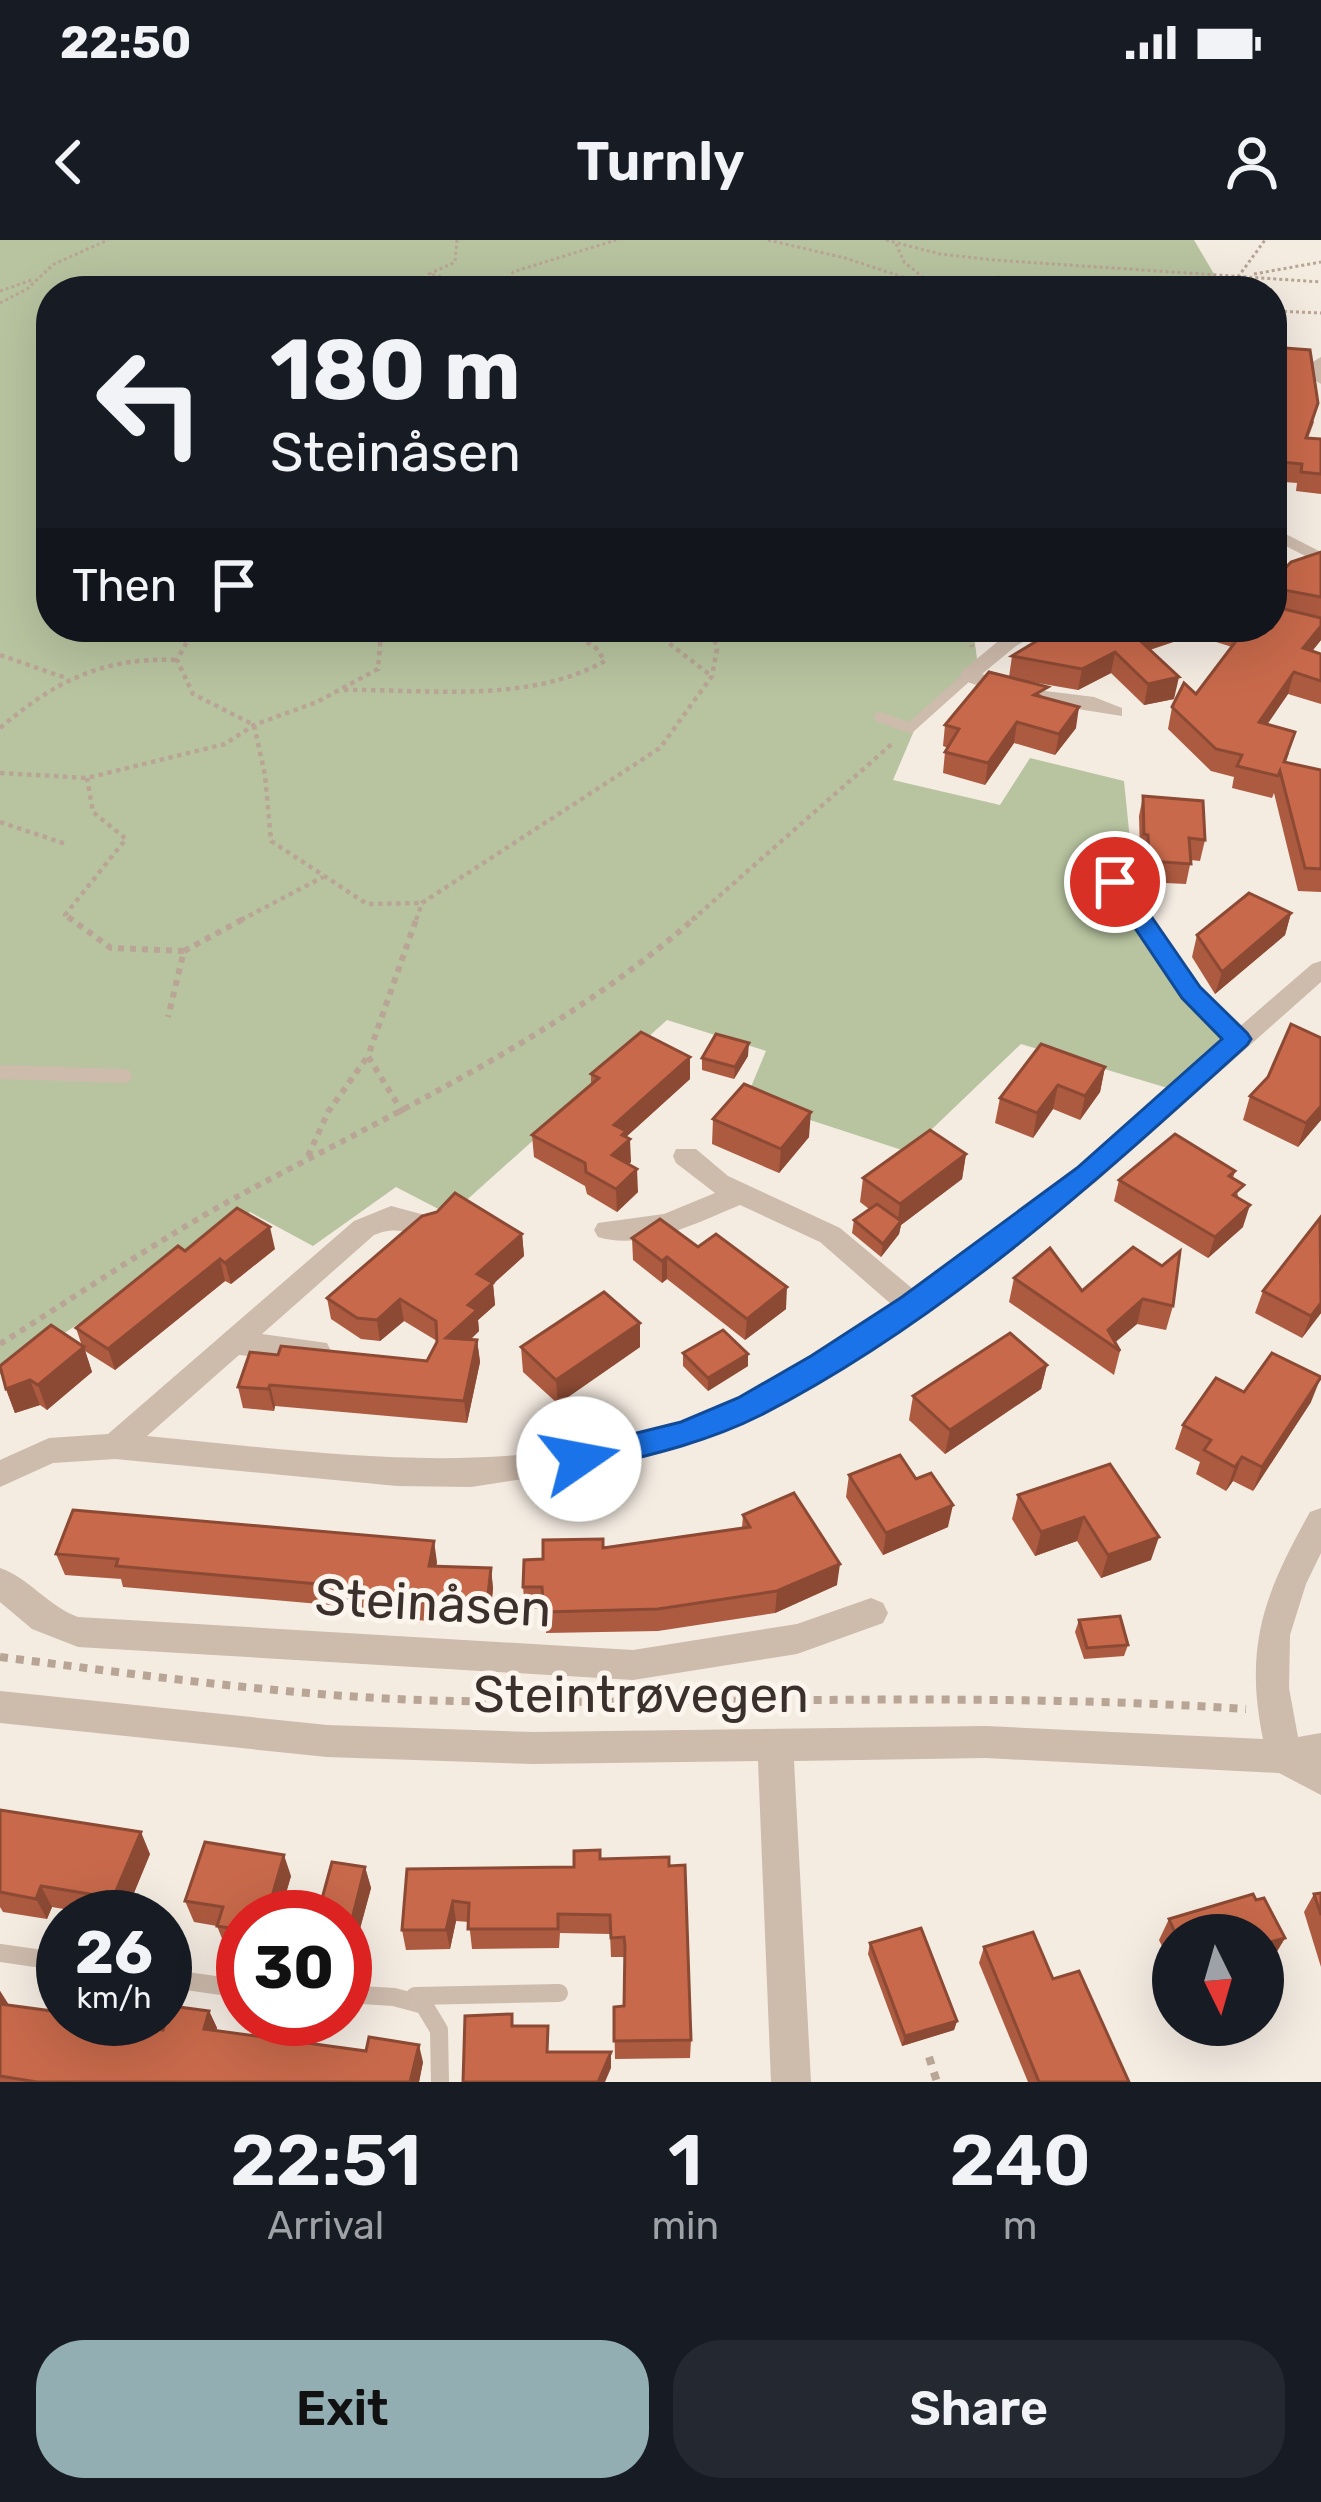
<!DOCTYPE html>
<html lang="en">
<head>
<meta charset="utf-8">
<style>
  :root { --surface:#171b24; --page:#242831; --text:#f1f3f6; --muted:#9ea1a6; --accent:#92aeb2 }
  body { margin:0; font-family:Rubik,sans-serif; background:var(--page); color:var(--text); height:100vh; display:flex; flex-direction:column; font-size:45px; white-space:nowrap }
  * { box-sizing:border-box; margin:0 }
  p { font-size:39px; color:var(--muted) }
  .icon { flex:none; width:66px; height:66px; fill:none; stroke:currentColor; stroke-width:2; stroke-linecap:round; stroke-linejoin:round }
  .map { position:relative; height:1842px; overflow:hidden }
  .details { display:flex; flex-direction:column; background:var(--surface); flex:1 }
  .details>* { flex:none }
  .banner { position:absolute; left:36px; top:36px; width:1251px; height:366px; border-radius:48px; box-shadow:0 12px 48px #0002; background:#171b24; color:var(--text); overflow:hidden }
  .needle { width:78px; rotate:175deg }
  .buttons { position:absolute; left:1152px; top:1674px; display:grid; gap:24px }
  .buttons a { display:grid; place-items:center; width:132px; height:132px; border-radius:50%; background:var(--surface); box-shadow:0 12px 48px #0002; font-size:60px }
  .speed { position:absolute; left:36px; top:1650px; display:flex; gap:24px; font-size:60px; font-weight:700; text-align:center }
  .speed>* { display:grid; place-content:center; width:156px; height:156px; border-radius:50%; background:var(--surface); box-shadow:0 12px 48px #0002; line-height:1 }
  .speed small { font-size:30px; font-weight:400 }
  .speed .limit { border:18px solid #d22; background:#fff; color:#111 }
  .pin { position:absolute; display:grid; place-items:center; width:102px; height:102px; color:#fff; margin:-51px; border:6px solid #fff; border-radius:50%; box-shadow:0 3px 12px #0007 }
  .me { position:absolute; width:132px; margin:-66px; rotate:78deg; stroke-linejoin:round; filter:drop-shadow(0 0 9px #0008) }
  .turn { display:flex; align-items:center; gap:42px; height:252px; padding:0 36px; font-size:54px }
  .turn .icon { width:156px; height:156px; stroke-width:2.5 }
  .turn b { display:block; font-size:84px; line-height:102px }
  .then { display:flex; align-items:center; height:114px; padding:0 36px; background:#0003; gap:24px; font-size:45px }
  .eta { display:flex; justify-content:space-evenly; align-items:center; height:204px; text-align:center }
  .eta b { font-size:72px; font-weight:600; line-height:84px }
  .primary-button { display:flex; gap:24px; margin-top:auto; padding:24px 36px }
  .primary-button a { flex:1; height:138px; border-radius:48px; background:var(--accent); color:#111; font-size:48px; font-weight:600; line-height:138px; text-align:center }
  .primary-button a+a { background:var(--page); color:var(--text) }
  .status { display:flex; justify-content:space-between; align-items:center; height:84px; padding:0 60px; background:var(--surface); direction:ltr }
  .status svg { height:33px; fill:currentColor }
  header { display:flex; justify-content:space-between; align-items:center; height:156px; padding:0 36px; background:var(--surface); font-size:54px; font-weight:600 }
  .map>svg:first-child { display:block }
</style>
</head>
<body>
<div class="status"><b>22:50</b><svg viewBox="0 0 49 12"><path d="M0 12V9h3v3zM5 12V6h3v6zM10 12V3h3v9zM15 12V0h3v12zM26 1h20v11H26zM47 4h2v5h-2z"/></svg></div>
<header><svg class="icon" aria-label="back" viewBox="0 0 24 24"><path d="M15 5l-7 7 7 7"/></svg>Turnly<svg class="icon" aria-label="person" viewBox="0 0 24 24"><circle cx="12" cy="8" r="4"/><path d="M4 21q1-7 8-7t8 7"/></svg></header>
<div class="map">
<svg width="1321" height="1842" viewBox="0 0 1321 1842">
  <rect width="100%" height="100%" fill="#f4ebe1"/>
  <path fill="#b8c4a0" d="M0,0H1194L1224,51H51V387H973L978,427L919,479L893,540L1000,565L1030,518L1124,541L1132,620L1105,627L1238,799L1181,852L1021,804L908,912L746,859L766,811L667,780L450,975L396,947L313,1006L250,972L0,1135Z"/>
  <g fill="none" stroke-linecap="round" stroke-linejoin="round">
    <g stroke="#b9a596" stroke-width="3" stroke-dasharray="3 3" stroke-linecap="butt">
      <path d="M457,0L455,22L429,34L506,50"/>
      <path d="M768,0L845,18L946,51"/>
      <path d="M886,0L940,14L994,20L1321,42"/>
      <path d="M896,4L904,22L930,43L998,37L1111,51"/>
      <path d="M1254,34L1321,22"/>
      <path d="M1238,37L1265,0"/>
      <path d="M0,51L32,40"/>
      <path d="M538,51L506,49L513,32L616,0"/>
      <path d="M0,63L27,49L54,24L108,0"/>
      <path d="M1272,71L1321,73"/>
    </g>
    <g stroke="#b9a596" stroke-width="4.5" stroke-dasharray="4.5 4.5" stroke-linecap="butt">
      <path d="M195,387L177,420L193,454L254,485L265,535L271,601L367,664L422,663"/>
      <path d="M648,387L710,435"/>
      <path d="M968,387L972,407"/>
      <path d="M0,415L66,438"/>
      <path d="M344,450C430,449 527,464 605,421L596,408L564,387"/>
      <path d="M0,488C55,441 103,417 177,420"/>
      <path d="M0,533L87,538L225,504L254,485L317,462L378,429L381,394"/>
      <path d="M0,582L66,604"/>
      <path d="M73,680L65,675L126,599L93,572L87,538"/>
      <path d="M241,680L323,637"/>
      <path d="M416,680L422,663L660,508L712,436L717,409L711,387"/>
      <path d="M692,680L894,502"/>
    </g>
    <g stroke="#b9a596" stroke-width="6" stroke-dasharray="6 6" stroke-linecap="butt">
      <path d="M68,677L111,708L184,711L168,777"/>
      <path d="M184,711L247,677"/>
      <path d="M403,873L368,816L417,677"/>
      <path d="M308,916L328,872L368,816"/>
      <path d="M0,1104C80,1054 159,999 242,954C397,871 563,795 696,677"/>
    </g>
    <g stroke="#b9a596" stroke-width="8" stroke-dasharray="8 8" stroke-linecap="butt">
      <path d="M0,1417C151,1436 301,1458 453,1461C718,1465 982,1451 1246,1469"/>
      <path d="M929,1817L937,1842"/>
    </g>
    <g stroke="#cdbbac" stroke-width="10">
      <path d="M879,477L910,488L968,436"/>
      <path d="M1115,642L1141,680"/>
    </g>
    <g stroke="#cdbbac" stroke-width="14">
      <path d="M1139,677L1191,753L1238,799"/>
      <path d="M0,832L125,836"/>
    </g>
    <g stroke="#cdbbac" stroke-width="18">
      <path d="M0,1713L63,1722"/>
      <path d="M165,1738L243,1749"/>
      <path d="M345,1754L394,1757L424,1765L439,1790L440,1842"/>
      <path d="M415,1756L559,1753"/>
    </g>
    <g fill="#cdbbac" fill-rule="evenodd">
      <path d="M1321,117V144L1313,139L1309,124Z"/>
      <path d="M1272,287L1321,312V324L1272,299Z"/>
      <path d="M1024,387H1049L1016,406L982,434L1030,449L1094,457L1122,468V476L1027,461L961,440V432L1002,398Z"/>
      <path d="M1321,721V742L1096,942L922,1073L760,1176L697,1202L622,1224L471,1247L397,1246L115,1219L53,1223L0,1247V1220L49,1198L108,1194L354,981L391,966L436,978L440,985L436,992C412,999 401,983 374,995L262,1094L327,1103L331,1111L327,1119L316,1123L239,1115L147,1196C345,1215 546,1248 735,1160C789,1134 840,1095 891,1064L820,1002L740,965C698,982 644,1011 598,997L594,990L598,983L664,974L715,953L676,923L673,916L676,909H696L728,936L840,988L913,1049L1076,928L1312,724Z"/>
      <path d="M1321,1268V1313L1306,1344L1290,1395L1289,1448L1298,1497L1321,1493V1555L1279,1533L986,1518L794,1521L811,1842H771L758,1521L533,1524L327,1517L0,1483V1451L327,1485L533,1492L986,1486L1263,1499C1244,1406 1264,1354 1310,1272Z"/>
      <path d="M0,1328C29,1338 48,1366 78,1377L633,1410L797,1384L871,1358L883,1363L888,1373L883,1383L797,1414L633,1440L78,1407L32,1389L0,1362Z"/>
    </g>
  </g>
  <g fill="#ac5a40">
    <path d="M1272,107L1314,182L1308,198L1321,199V254L1296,251L1297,243L1272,241Z"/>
    <path d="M1321,312V400L1312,411L1321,414V464L1288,454L1267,484L1289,513L1286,522L1321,530V652L1298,651L1274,553L1272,558L1232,548L1234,537L1211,531L1168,489L1172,467L1196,454L1232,407L1194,395L1150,410L1174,459L1144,465L1111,433L1078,450L1015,439L1046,458L1076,488L1055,515L1014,503L985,545L943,533L945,512L948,508L943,506L945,485L1009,437L1012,416L1075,387H1272V342Z"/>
    <path d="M1143,556L1205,600L1200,621L1191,620L1186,644L1145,642L1144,615H1140L1139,576Z"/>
    <path d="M1291,673L1285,695L1215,754L1192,717L1197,695Z"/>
    <path d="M748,816L734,839L702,830V818Z"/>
    <path d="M690,817V839L626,897L631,922L628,924L638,952L617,972L587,954L585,946L534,917L532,895L591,844V834Z"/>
    <path d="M1105,827L1100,852L1080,880L1053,869L1033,898L995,883L1000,858Z"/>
    <path d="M1250,856L1321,880L1298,907L1243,880Z"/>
    <path d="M713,879L809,897L779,933L712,904Z"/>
    <path d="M966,914L962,939L901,985L899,994L881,1017L852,993L854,980L869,969L860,962L863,938Z"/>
    <path d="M1235,931L1233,938L1239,959L1243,987L1208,1018L1114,961L1119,940Z"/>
    <path d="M522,994L524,1016L493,1044L495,1065L478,1080L479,1091L470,1100H477L480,1122L467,1183L275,1166L274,1171L243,1168L238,1147L278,1115L427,1121L437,1101L404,1081L380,1101L361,1099L331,1079L327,1058Z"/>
    <path d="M632,998L698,1007L786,1069L745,1100L667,1039L662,1043L633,1020Z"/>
    <path d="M1133,1007L1173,1066L1166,1090L1137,1084L1115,1102L1120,1111L1114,1135L1009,1062L1014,1038L1082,1051Z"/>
    <path d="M275,1009L231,1044L225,1041L115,1130L85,1111L92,1132L47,1170L40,1165L15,1173L6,1149L82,1106L76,1088L185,1011Z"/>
    <path d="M1263,1051L1321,1073L1302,1098L1255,1073Z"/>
    <path d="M521,1107H640L558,1164L523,1132Z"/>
    <path d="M683,1113L748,1114V1126L708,1151L683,1126Z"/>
    <path d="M1047,1125L1041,1149L945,1214L909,1180L913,1156Z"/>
    <path d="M1244,1152L1311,1162L1253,1251L1233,1241L1226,1251L1196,1234L1200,1222L1175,1209L1183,1185Z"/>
    <path d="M1110,1224L1151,1320L1101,1338L1077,1301L1035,1316L1012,1279L1018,1255Z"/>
    <path d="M849,1235L948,1287L883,1315L846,1257Z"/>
    <path d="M743,1275L837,1345L775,1373L658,1391L546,1393L544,1368L525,1369L523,1347L543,1319L603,1308L742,1288Z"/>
    <path d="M56,1314L437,1322L436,1326L491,1328L493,1349L489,1384L396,1379L395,1374L366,1373L365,1368L123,1347L121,1339L65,1335Z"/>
    <path d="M1079,1380L1128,1405L1124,1416L1084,1419L1075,1392Z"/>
    <path d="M0,1570L150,1614L124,1677H111L52,1667L47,1679L3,1672L0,1667Z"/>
    <path d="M600,1619L691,1800L690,1818L615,1819L614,1767L624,1766V1717H611L610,1694L560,1693L559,1708L472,1709L469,1682L456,1681L450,1709L406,1710L402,1690L407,1629L574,1627Z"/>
    <path d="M365,1627L371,1648L355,1707L345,1706V1677Z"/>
    <path d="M291,1636L279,1677H243V1709L225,1706L217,1686L194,1682L185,1661Z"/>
    <path d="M1321,1653V1727L1304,1672L1314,1654Z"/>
    <path d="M1253,1654L1256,1660L1264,1658L1285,1698L1273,1718L1263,1721V1695H1173V1729L1159,1700L1169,1679Z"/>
    <path d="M870,1703L957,1781L954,1790L902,1806L868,1714Z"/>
    <path d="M984,1707L1053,1739L1129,1842H1028L979,1723Z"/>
    <path d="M0,1751L9,1765L163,1790L209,1771L217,1788L216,1791L423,1822L419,1842H0Z"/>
  </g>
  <g fill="#8c4a34">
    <path d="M1321,386V400L1298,429L1303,408Z"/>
    <path d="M1160,387H1196L1194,395L1130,416L1134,395Z"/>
    <path d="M1115,412L1111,433L1078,450L1082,429Z"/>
    <path d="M1294,432L1288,454L1254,504L1259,482Z"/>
    <path d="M1179,437L1174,459L1144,465L1148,444Z"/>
    <path d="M1079,467L1076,488L1055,515L1059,494Z"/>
    <path d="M1017,482L1014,503L985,545L988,523Z"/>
    <path d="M1291,673L1285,695L1215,754L1222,732Z"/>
    <path d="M749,803L748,816L734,839L735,827Z"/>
    <path d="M690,817V839L626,897L630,899L631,922L613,938L614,885Z"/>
    <path d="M1105,827L1100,852L1080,880L1085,856Z"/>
    <path d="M1058,845L1053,869L1033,898L1037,873Z"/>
    <path d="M1321,866V880L1298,907L1306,883Z"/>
    <path d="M811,872L809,897L779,933L781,909Z"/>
    <path d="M966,914L962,939L901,985L899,994L881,1017L883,1004L897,987L900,964Z"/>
    <path d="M637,929L638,952L617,972L616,949Z"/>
    <path d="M1250,965L1243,987L1208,1018L1215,997Z"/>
    <path d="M270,987L275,1009L231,1044L225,1023Z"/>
    <path d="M522,994L524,1016L493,1044L495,1065L478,1080L479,1091L449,1120L446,1098L477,1034Z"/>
    <path d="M667,1017V1039L662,1043V1021Z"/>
    <path d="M220,1019L225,1041L115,1130L108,1109Z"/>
    <path d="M787,1047L786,1069L745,1100L747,1079Z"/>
    <path d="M400,1059L404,1081L380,1101L377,1080Z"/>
    <path d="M1143,1059L1137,1084L1112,1105L1108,1090Z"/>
    <path d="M1321,1063V1073L1302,1098L1311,1076Z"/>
    <path d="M640,1083V1107L558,1164L556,1140Z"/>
    <path d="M477,1100L480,1122L467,1183L464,1161Z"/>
    <path d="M84,1107L92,1132L47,1170L38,1145Z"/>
    <path d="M748,1114V1126L708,1151V1138Z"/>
    <path d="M1047,1125L1041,1149L945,1214L950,1190Z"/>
    <path d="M1321,1137L1311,1162L1253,1251L1262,1227Z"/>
    <path d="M30,1140L40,1165L15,1173L6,1149Z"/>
    <path d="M270,1145L275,1166L274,1171L268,1149Z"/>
    <path d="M1242,1217L1233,1241L1226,1251L1235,1227Z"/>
    <path d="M953,1265L948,1287L883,1315L886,1293Z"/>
    <path d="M1084,1277L1077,1301L1035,1316L1041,1292Z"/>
    <path d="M1159,1297L1151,1320L1101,1338L1108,1315Z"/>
    <path d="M434,1301L437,1322L432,1347L429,1326Z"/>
    <path d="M840,1324L837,1345L775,1373L777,1351Z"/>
    <path d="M491,1328L493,1349L489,1384L487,1363Z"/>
    <path d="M141,1592L150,1614L124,1677H122L113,1658Z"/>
    <path d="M284,1615L291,1636L279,1677H266Z"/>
    <path d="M365,1627L371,1648L355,1707L350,1687Z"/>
    <path d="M41,1646L52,1667L47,1679L36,1659Z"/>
    <path d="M453,1661L456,1681L450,1709L446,1690Z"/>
    <path d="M1285,1698L1273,1718L1263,1721V1704Z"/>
    <path d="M0,1751L10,1767L0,1773Z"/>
    <path d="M209,1771L217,1788L211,1806L204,1789Z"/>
    <path d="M957,1781L954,1790L902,1806L905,1796Z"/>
    <path d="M419,1805L423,1822L419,1842H410Z"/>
    <path d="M611,1812V1828L605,1842H598Z"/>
  </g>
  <g fill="#c8694b" stroke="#8c4a34" stroke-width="3">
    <path d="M1272,107L1310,110L1318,163L1306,198L1321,199V234L1301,232L1302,224L1272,221V149L1274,144Z"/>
    <path d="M1321,312V357L1274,348L1276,367L1321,378V386L1303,408L1321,414V441L1294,432L1259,482L1295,492L1284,522L1321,530V629L1305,628L1280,531L1278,536L1237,526L1242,515L1216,509L1172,467L1184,443L1196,454L1246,388L1242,387H1272V342L1291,322Z"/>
    <path d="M1075,387H1160L1134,395L1179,437L1148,444L1115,412L1082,429L1012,416L1045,396L1051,399Z"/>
    <path d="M989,432L1048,447L1034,455L1079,467L1059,494L1017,482L988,523L945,512L959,489L945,485Z"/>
    <path d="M1143,556L1203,561L1205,600L1189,598L1191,624L1149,621L1148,595L1144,594Z"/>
    <path d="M1249,653L1291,673L1222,732L1197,695Z"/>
    <path d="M1291,784L1321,798V866L1306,883L1250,856L1268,837Z"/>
    <path d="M641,792L690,817L614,885L626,891L622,895L630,899L612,915L637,929L616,949L586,932L585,923L532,895L599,838L591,834Z"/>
    <path d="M716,794L749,803L735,827L702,818Z"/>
    <path d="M1041,804L1105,827L1085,856L1058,845L1037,873L1000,858Z"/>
    <path d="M744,844L811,872L781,909L713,879Z"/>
    <path d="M930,890L966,914L900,964L863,938Z"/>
    <path d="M1175,894L1235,931L1229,936L1244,945L1233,955L1250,965L1215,997L1119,940Z"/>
    <path d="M455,953L522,994L477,1034L493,1043L468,1065L477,1070L446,1098L477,1100L464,1161L270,1145L268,1149L238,1147L250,1112L278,1115L281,1106L427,1121L437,1102L436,1081L400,1059L377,1080L357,1078L327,1058L422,976L437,972Z"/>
    <path d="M877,964L901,981L883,1004L854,980Z"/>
    <path d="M237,968L270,987L225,1023L220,1019L108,1109L76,1088L178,1006L185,1011Z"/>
    <path d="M1320,978L1321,1063L1311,1076L1263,1051Z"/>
    <path d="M660,979L698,1007L716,994L787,1047L747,1079L667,1017L662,1021L632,998Z"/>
    <path d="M1133,1007L1162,1026L1180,1011L1173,1066L1143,1059L1108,1090L1120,1111L1014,1038L1050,1008L1082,1051Z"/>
    <path d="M604,1052L640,1083L556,1140L521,1107Z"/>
    <path d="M51,1085L84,1107L38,1145L30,1140L6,1149L0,1126Z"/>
    <path d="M723,1090L748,1114L708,1138L683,1113Z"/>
    <path d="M1010,1093L1047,1125L950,1190L913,1156Z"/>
    <path d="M1272,1113L1321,1137L1262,1227L1242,1217L1235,1227L1204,1210L1211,1200L1183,1185L1216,1138L1244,1152Z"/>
    <path d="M900,1215L916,1239L931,1233L953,1265L886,1293L849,1235Z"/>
    <path d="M1110,1224L1159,1297L1108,1315L1084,1277L1041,1292L1018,1255Z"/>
    <path d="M794,1253L840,1324L777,1351L658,1369L544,1372L542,1347H523L524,1320L543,1319V1300L603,1299V1308L750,1287L743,1275Z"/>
    <path d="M73,1270L434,1301L429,1326L491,1328L487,1363L392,1358L393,1353L361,1352L363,1348L116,1326L118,1319L56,1314Z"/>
    <path d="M1120,1376L1128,1405L1087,1408L1079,1380Z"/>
    <path d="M0,1570L141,1592L113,1658L41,1646L36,1659L0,1652Z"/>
    <path d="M205,1602L284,1615L266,1677H243V1690L217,1686L223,1667L185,1661Z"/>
    <path d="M600,1610V1619L669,1617V1626L685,1625L691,1800L614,1801V1767L624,1766L625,1705L624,1697L611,1698L610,1675L558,1674V1689H468L469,1663L453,1661L446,1690H402L407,1629L574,1627V1611Z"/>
    <path d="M332,1622L365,1627L350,1687L345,1686V1677H317Z"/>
    <path d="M1321,1653V1675L1314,1654Z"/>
    <path d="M1253,1654L1256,1660L1264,1658L1285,1698L1263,1704V1695H1176L1169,1679Z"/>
    <path d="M921,1688L957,1781L905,1796L870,1703Z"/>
    <path d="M1033,1692L1053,1739L1079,1731L1129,1842H1039L984,1707Z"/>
    <path d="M0,1764L60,1772L63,1764V1779H100L163,1790L171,1766L209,1771L204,1789L366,1811L369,1797L419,1805L410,1842H37L0,1836Z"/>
    <path d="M512,1774V1786H548L547,1812H611L598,1842H463L465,1776Z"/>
  </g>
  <path fill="#1a73e8" stroke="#114b97" stroke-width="3" d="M1115,635L1124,637L1200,747L1247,793L1251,799L1247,805C1098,940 942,1082 761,1175C704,1204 641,1217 579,1232L568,1228L563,1219L568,1210L681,1182L738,1158L811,1116L902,1057L1077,928L1222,799L1182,758L1104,642Z"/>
  <g text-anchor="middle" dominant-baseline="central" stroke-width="10" stroke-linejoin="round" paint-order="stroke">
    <g font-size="51" fill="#3b302b" stroke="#fbf5ee">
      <text transform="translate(433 1363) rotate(3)">Steinåsen</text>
      <text x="641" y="1454">Steintrøvegen</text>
    </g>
  </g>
</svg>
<div class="buttons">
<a><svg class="needle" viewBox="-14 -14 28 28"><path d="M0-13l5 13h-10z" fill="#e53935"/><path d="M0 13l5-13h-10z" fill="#9ea1a6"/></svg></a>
</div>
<div class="speed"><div>26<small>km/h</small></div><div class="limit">30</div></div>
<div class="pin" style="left:1115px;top:642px;background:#d93025"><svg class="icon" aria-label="arrive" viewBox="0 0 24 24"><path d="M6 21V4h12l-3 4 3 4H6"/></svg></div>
<svg class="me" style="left:579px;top:1219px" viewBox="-20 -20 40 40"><circle r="19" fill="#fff"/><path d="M0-13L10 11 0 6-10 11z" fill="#1a73e8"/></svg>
<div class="banner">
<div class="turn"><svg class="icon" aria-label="left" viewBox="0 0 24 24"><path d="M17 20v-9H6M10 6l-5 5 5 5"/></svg><div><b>180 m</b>Steinåsen</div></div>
<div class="then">Then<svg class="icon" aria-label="arrive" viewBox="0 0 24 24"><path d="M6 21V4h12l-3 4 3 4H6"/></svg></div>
</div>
</div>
<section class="details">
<div class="eta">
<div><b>22:51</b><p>Arrival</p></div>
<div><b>1</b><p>min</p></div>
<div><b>240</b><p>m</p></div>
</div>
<div class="primary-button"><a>Exit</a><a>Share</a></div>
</section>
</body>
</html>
